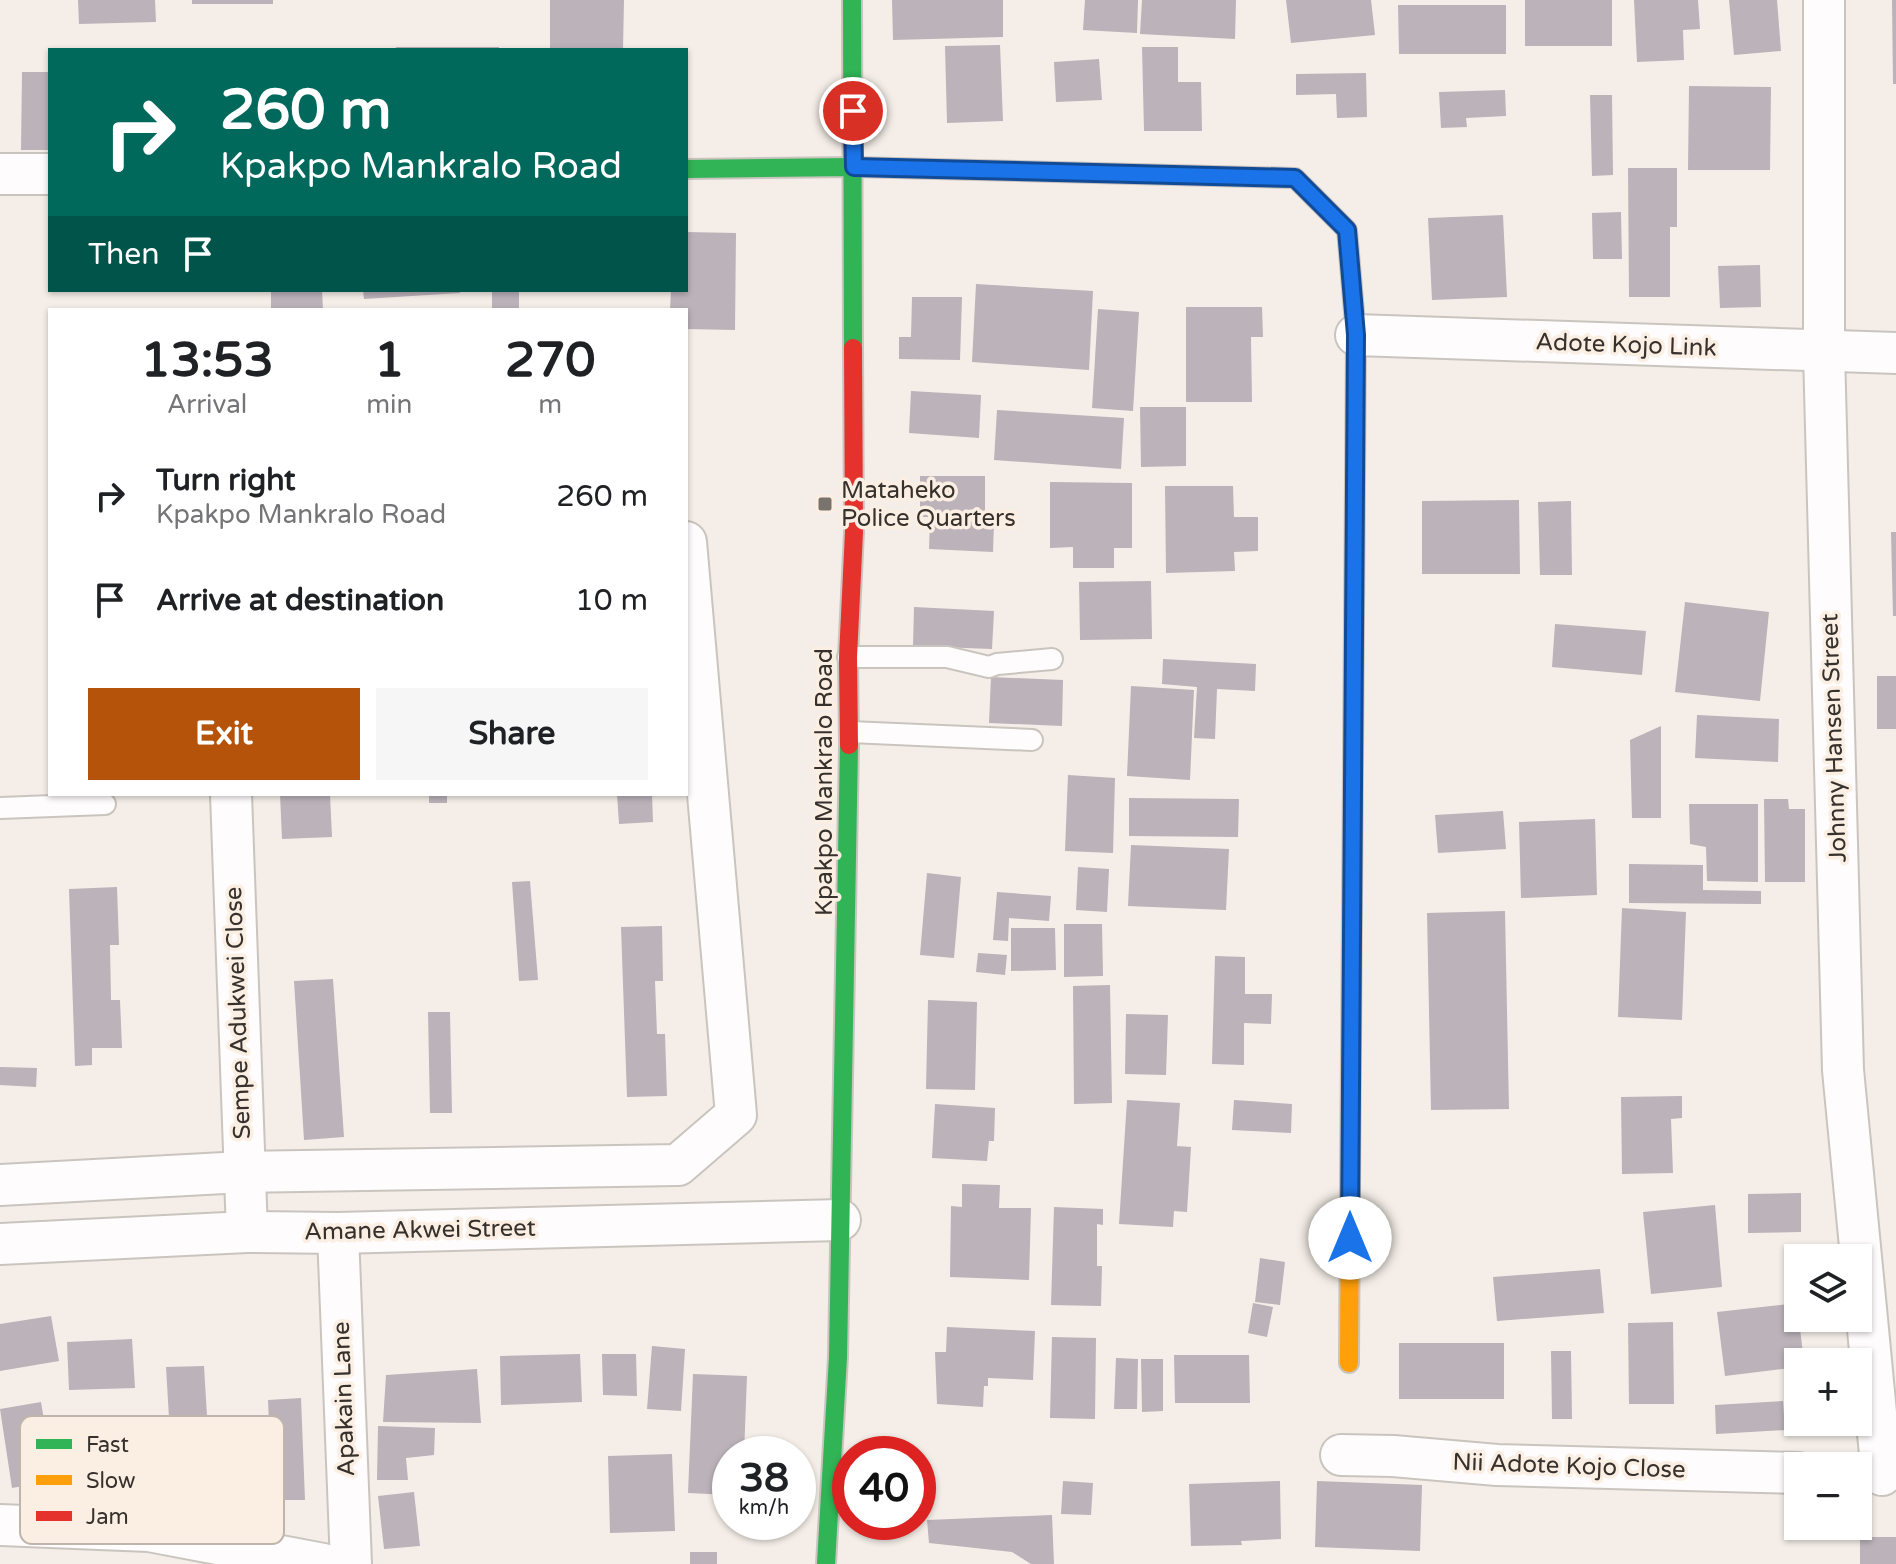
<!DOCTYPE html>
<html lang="en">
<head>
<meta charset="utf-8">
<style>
  :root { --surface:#fff; --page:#f6f6f6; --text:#202124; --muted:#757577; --accent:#b45309 }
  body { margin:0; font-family:"Varela Round",sans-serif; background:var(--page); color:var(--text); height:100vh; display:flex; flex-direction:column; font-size:30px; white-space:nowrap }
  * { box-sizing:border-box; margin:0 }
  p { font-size:26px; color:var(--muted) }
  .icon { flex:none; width:44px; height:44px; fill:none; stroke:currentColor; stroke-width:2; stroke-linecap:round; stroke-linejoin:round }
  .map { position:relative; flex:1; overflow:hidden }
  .details { position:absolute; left:48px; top:308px; width:640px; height:488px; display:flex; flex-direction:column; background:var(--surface); border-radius:0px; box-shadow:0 2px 6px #0004 }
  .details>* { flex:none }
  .guide { position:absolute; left:48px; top:48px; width:640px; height:244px; border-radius:0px; box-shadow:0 2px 6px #0004; background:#00695c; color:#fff; overflow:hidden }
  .fabs { position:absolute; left:1784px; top:1244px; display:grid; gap:16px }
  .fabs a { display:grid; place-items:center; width:88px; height:88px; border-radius:0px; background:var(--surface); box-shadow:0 2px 6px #0004; font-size:40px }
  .speed { position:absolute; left:712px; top:1436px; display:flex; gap:16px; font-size:40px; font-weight:700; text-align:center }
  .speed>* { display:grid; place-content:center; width:104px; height:104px; border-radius:50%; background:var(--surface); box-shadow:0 2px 6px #0004; line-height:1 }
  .speed small { font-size:20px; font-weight:400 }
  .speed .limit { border:12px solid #d22; background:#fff; color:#111 }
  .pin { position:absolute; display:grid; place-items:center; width:68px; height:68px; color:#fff; margin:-34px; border:4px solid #fff; border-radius:50%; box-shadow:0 2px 8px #0007 }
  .me { position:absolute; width:88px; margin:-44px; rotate:0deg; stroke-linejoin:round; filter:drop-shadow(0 0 6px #0008) }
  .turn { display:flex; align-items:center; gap:28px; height:168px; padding:0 40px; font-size:36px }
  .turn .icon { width:104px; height:104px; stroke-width:2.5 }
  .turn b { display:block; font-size:56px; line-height:68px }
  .then { display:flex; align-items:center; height:76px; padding:0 40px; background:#0003; gap:16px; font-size:30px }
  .eta { display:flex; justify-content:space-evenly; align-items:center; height:136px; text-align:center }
  .eta b { font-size:48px; font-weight:700; line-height:56px }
  .button { display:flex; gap:16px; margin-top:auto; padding:16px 40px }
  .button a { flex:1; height:92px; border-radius:0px; background:var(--accent); color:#fff; font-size:32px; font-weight:700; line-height:92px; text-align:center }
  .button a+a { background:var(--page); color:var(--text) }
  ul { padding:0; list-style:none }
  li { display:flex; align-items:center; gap:24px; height:104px; padding:0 40px }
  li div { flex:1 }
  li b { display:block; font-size:30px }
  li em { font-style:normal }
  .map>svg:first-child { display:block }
</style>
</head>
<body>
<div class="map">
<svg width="1896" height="1564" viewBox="0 0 1896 1564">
  <rect width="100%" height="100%" fill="#f5eee8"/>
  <g fill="#bbb2ba">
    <path d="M78,0H155L156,22L79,24Z"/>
    <rect x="192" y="0" width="81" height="4"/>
    <path d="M550,0H624L623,50H550Z"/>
    <path d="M892,0H1003V37L893,40Z"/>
    <path d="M1085,0H1138L1137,33L1083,30Z"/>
    <path d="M1142,0H1236L1235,39L1140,34Z"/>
    <path d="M1286,0H1371L1375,35L1291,43Z"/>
    <rect x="1525" y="0" width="87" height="46"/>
    <path d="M1634,0H1698L1700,29L1683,30L1684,60L1637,62Z"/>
    <path d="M1729,0H1777L1781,51L1734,55Z"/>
    <path d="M1892,0H1896V84H1893Z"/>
    <path d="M1398,5H1506V54H1399Z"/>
    <path d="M1000,45L1003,121L947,123L945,46Z"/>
    <rect x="396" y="47" width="103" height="3"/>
    <path d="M1142,47H1178V82H1201L1202,131H1144Z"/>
    <path d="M1099,59L1102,100L1056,102L1054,62Z"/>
    <path d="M22,72H50V150H21Z"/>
    <path d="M1366,73L1367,117L1337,118L1336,94L1296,95V74Z"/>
    <path d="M1689,86L1771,87L1770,170H1688Z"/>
    <path d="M1505,90L1506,116L1466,118L1467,127L1441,128L1439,92Z"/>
    <path d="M1590,95H1612L1613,175L1592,176Z"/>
    <path d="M1628,168H1677V227H1670V297H1629Z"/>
    <path d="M1621,212L1622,259H1593L1592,213Z"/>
    <path d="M1503,215L1507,297L1432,300L1428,218Z"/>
    <path d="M686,232L736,233L735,330L686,329V310H670L671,290H686Z"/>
    <path d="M1760,265L1761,307L1720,308L1718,266Z"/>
    <path d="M976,284L1093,291L1089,370L972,362Z"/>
    <path d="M271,290H322L323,310H271Z"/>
    <path d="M363,290H460V293L364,299Z"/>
    <rect x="492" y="290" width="27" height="20"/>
    <path d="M912,297H962L960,360L899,359V337H911Z"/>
    <path d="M1186,307H1262L1263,337H1251L1252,402H1186Z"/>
    <path d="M1098,309L1139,312L1133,411L1092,408Z"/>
    <path d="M911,391L981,395L979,438L909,433Z"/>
    <path d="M1140,407H1186V466L1141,467Z"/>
    <path d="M997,410L1124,418L1121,469L994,460Z"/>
    <rect x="920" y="476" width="65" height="41"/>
    <path d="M1050,482L1132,483V548H1114V568H1073V547L1050,548Z"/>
    <path d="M1165,486H1233L1234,517H1258V551L1234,552L1235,571L1166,573Z"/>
    <path d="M1519,500L1520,574H1422V501Z"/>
    <path d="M1571,501L1572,575H1540L1538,502Z"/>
    <path d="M930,520L994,522L993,552L929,549Z"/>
    <path d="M1891,532H1896V616H1893Z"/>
    <path d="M1151,581L1152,639L1080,640L1079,582Z"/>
    <path d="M1685,602L1769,612L1760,701L1675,692Z"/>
    <path d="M914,607L994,611L992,649L913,646Z"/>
    <path d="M1555,624L1646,631L1642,675L1552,667Z"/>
    <path d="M1163,659L1256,664L1255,691L1217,689L1215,739L1194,738L1197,687L1162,684Z"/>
    <rect x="1877" y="676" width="19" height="53"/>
    <path d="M991,677L1063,680L1062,726L989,723Z"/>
    <path d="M1131,686L1194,690L1190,780L1127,776Z"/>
    <path d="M1697,715L1779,719L1778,762L1695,758Z"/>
    <path d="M1661,726V818H1632L1630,740Z"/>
    <path d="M1068,775L1115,778L1113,853L1065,851Z"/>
    <path d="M280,794H330L332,837L282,839Z"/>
    <rect x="429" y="794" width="18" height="9"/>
    <path d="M617,794H652L653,822L619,824Z"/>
    <path d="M1129,798L1239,799L1238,837L1129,836Z"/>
    <path d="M1764,799H1788L1789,809H1805V882H1765Z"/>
    <path d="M1689,804H1758V882L1707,881L1706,847L1690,844Z"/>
    <path d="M1503,811L1506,849L1438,853L1435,815Z"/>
    <path d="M1595,819L1597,895L1521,898L1519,822Z"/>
    <path d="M1131,845L1229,849L1226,910L1128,906Z"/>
    <path d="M1629,864L1703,865V890L1761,891V904L1629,903Z"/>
    <path d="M1078,867L1109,869L1107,912L1076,910Z"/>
    <path d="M927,873L961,877L954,958L920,955Z"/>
    <path d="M530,881L538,980L519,981L512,882Z"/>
    <path d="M117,887L119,945H110L111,1000H120L122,1048H92V1065L75,1066L69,889Z"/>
    <path d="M997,892L1051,896L1049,921L1009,918L1008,941L993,940Z"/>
    <path d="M1622,908L1686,912L1682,1020L1618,1017Z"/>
    <path d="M1505,911L1509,1109L1431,1110L1427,913Z"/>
    <path d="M1064,924H1102L1103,976L1064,977Z"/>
    <path d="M662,926L663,981H655L657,1034H665L667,1096L627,1097L621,927Z"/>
    <path d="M1011,928H1055L1056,970L1011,971Z"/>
    <path d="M978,953L1007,955L1005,975L976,972Z"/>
    <path d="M1215,956L1245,957V994H1272L1271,1024L1244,1023V1065L1212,1064Z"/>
    <path d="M333,979L344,1137L304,1140L294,981Z"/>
    <path d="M1110,985L1112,1103L1074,1104L1073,986Z"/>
    <path d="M928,1000L977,1002L975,1090L926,1089Z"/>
    <path d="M428,1012H450L452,1113H430Z"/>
    <path d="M1126,1014L1168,1015L1166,1075L1125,1074Z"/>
    <path d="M0,1067L37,1068L36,1087L0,1085Z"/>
    <path d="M1682,1096V1118L1671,1119L1673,1173L1622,1174L1621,1097Z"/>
    <path d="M1127,1100L1180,1103L1177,1146L1191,1147L1187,1212L1174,1211L1173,1227L1119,1224Z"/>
    <path d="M1234,1100L1292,1104L1291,1133L1232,1130Z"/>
    <path d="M935,1104L995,1108L994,1141H989L987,1161L932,1158Z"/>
    <path d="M962,1184L1000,1185L999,1208H1031L1029,1280L950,1277L951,1206L962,1207Z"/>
    <path d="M1801,1193V1232L1748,1233V1194Z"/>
    <path d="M1715,1205L1722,1287L1651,1294L1643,1212Z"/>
    <path d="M1054,1207L1103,1209V1225L1097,1224V1266H1102L1101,1306L1051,1305Z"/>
    <path d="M1260,1258L1285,1262L1280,1305L1255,1302Z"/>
    <path d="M1600,1269L1604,1313L1497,1321L1493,1277Z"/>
    <path d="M1253,1303L1273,1307L1267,1337L1248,1333Z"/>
    <path d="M1797,1303L1804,1362H1798V1367L1725,1376L1717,1312Z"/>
    <path d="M51,1316L59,1361L0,1371V1324Z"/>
    <path d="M1673,1322L1674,1404H1629L1628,1323Z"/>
    <path d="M947,1327L1035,1331L1033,1380L988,1378V1386H984L983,1407L937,1404L935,1352H946Z"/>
    <path d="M1052,1337L1096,1338L1095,1419L1050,1418Z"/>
    <path d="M132,1339L135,1388L69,1390L67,1342Z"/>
    <rect x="1399" y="1343" width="105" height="56"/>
    <path d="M652,1346L685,1349L681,1411L647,1409Z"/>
    <path d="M1551,1351H1571L1572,1419H1552Z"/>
    <path d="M580,1354L582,1402L501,1405L500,1356Z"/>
    <path d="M602,1354H636L637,1396L603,1395Z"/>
    <path d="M1174,1355H1249L1250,1403H1175Z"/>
    <path d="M1116,1358L1138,1359L1137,1409H1114Z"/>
    <path d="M1141,1359H1163V1411L1142,1412Z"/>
    <path d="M204,1366L210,1467L172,1469L166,1367Z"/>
    <path d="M477,1369L481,1423L383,1422L386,1375Z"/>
    <path d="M693,1374L747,1376L744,1454H730V1495L688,1493Z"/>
    <path d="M301,1398L305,1500H272L268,1400Z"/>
    <path d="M1783,1401L1785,1430L1716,1434L1715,1405Z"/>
    <path d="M41,1402L45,1426L53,1425L62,1479L12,1488L0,1409Z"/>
    <path d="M378,1426L435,1428L434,1455L406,1458L408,1480H377Z"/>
    <path d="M672,1454L675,1531L610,1533L608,1456Z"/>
    <path d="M1063,1481L1093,1483L1091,1515L1061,1514Z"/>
    <path d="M1280,1481L1281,1539L1241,1541L1242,1545L1191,1546L1189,1484Z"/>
    <path d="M1317,1481L1422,1485L1420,1551L1315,1547Z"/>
    <path d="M414,1492L420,1546L384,1549L378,1496Z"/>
    <path d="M1052,1515L1054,1564H1031L1012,1552L929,1543L927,1520Z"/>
    <rect x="1860" y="1537" width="36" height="27"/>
    <rect x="690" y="1552" width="27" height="12"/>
  </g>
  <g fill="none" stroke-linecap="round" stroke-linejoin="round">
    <g stroke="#cac4bf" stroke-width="24">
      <g id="lane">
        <path d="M848,657H947L989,667L997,664L1052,659"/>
        <path d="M850,732L1032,740"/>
        <path d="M0,808L105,804"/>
      </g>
    </g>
    <g stroke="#cac4bf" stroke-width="44">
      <g id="street">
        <path d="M1824,0V352L1843,1070L1882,1475"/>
        <path d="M0,174H50"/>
        <path d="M1356,335L1896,353"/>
        <path d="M231,794L247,1232"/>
        <path d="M0,1185L243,1172L678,1165L736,1115L686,542"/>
        <path d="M338,1233L351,1564"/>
        <path d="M0,1244L247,1232L338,1233L840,1220"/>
        <path d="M1341,1455L1393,1456L1497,1465L1798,1473"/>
        <path d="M0,1525L149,1531L323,1564"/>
      </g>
    </g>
    <g stroke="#cac4bf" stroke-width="22">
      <g id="fast">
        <path d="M852,0L853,348"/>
        <path d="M686,169L854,167L1295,178L1314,197"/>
        <path d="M1350,1185L1355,476"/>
        <path d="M826,1564L838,1357L849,745"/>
      </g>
    </g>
    <g stroke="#cac4bf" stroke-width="22">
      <path id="slow" d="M1349,1363L1350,1185"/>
    </g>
    <g stroke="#cac4bf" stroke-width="22">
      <g id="jam">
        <path d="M1314,197L1347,230L1356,335L1355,476"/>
        <path d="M849,745L848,657L854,532L853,348"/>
      </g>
    </g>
    <use href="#lane" stroke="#fefcfc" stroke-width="20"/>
    <use href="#street" stroke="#fefcfc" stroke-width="40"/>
    <use href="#fast" stroke="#30b455" stroke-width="18"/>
    <use href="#slow" stroke="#ff9f0a" stroke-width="18"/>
    <use href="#jam" stroke="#e5322d" stroke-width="18"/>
  </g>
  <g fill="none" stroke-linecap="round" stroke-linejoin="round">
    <g stroke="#114b97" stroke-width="20">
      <path id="route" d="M853,111L854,167L1295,178L1347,230L1356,335L1350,1238"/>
    </g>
    <use href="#route" stroke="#1a73e8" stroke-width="14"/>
  </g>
  <rect fill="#79736e" stroke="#fbeee2" stroke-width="3" x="817" y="496" width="16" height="16" rx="4"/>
  <g text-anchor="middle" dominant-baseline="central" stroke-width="7" stroke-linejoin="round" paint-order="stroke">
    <g font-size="24" fill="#36312d" stroke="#fbeee2">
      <text transform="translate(1626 345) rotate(2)">Adote Kojo Link</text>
      <text transform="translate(1834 738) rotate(-92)">Johnny Hansen Street</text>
      <text transform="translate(824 782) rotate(-90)">Kpakpo Mankralo Road</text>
      <text transform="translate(238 1013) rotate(-92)">Sempe Adukwei Close</text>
      <text transform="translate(420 1230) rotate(-1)">Amane Akwei Street</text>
      <text transform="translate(344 1399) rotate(-92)">Apakain Lane</text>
      <text transform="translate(1569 1466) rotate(2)">Nii Adote Kojo Close</text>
    </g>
    <g font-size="24" fill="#36312d" stroke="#fbeee2" text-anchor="start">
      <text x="841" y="490">Mataheko<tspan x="841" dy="28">Police Quarters</tspan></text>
    </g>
  </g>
  <rect x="20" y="1416" width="264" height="128" rx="12" fill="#fbeee2" stroke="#c0b5ac" stroke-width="2"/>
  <rect x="36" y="1439" width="36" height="10" fill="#30b455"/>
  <rect x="36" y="1475" width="36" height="10" fill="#ff9f0a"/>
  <rect x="36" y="1511" width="36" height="10" fill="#e5322d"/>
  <g font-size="22" fill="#36312d">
    <text x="86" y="1452">Fast</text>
    <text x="86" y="1488">Slow</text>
    <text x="86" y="1524">Jam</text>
  </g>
</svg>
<div class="fabs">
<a><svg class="icon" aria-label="layers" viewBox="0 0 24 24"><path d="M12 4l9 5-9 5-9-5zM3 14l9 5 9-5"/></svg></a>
<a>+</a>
<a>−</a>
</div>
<div class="speed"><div>38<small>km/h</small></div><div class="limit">40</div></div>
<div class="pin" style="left:853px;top:111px;background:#d93025"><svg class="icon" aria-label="arrive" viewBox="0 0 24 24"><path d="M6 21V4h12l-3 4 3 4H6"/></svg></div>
<svg class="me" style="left:1350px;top:1238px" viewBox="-20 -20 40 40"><circle r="19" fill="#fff"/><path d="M0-13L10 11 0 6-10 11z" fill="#1a73e8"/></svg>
<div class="guide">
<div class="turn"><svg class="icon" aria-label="right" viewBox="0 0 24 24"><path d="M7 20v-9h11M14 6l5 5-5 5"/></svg><div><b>260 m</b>Kpakpo Mankralo Road</div></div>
<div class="then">Then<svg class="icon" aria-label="arrive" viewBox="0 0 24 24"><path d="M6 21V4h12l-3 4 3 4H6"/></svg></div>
</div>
<section class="details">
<div class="eta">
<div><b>13:53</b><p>Arrival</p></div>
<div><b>1</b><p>min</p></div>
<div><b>270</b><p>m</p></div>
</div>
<ul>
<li><svg class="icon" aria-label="right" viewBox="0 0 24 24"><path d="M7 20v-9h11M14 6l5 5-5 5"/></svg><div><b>Turn right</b><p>Kpakpo Mankralo Road</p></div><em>260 m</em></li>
<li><svg class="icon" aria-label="arrive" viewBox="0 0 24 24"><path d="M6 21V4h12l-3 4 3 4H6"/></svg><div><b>Arrive at destination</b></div><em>10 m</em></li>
</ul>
<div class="button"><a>Exit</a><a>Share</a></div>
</section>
</div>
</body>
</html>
